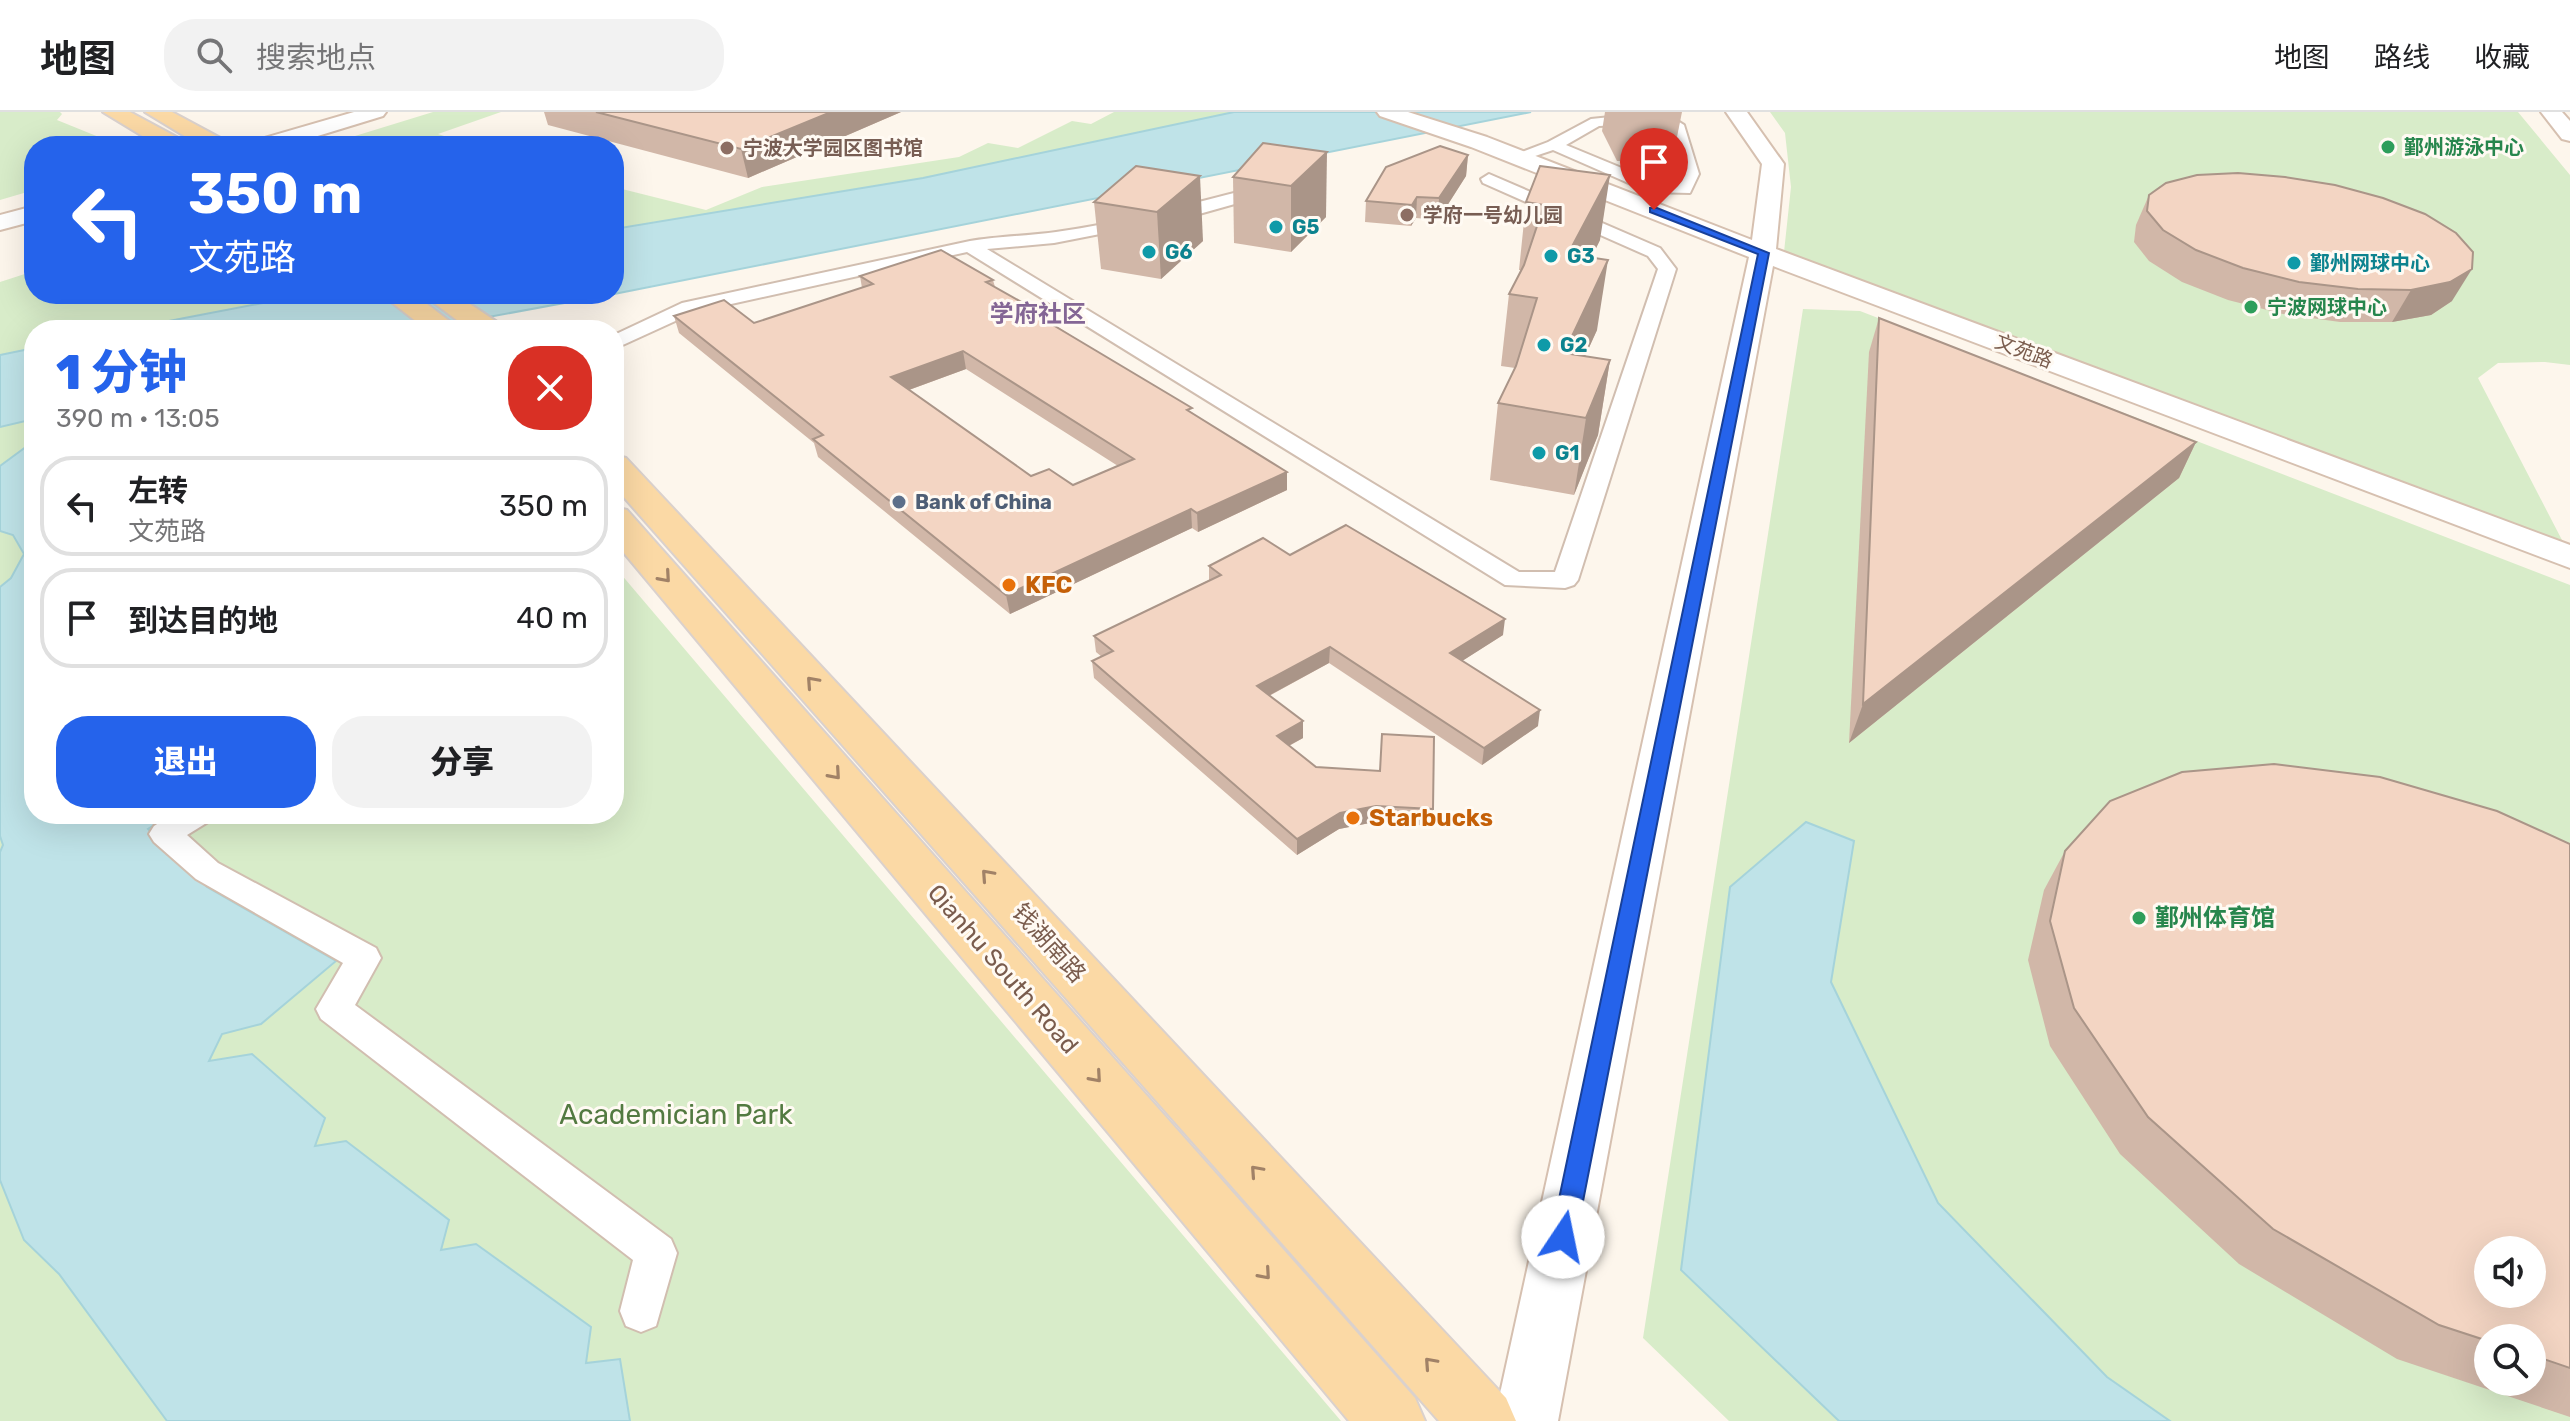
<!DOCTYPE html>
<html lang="zh">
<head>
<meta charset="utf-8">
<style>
  :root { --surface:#fff; --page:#f2f2f2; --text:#202124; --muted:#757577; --line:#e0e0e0; --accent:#2563eb }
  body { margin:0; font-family:Rubik,"Noto Sans SC",sans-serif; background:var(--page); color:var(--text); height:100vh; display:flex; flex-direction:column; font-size:30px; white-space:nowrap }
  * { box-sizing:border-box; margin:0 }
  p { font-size:26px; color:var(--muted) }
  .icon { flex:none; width:44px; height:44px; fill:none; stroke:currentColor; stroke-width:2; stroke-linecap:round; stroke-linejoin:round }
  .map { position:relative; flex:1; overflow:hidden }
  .side { position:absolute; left:24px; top:208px; width:600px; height:504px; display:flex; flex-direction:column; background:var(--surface); border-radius:32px; box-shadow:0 8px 32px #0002 }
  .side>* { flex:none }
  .banner { position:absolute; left:24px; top:24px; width:600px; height:168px; border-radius:32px; box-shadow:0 8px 32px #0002; background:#2563eb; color:#fff; overflow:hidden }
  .buttons { position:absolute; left:2474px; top:1124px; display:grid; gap:16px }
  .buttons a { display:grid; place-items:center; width:72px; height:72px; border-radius:50%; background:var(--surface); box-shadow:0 8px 32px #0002; font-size:40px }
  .pin { position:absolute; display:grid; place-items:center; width:68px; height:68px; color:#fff; margin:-82px -34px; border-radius:50% 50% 50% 0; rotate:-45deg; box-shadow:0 0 8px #0007 }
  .pin .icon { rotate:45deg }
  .me { position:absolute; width:88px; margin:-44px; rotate:11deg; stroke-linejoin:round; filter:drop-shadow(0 0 6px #0008) }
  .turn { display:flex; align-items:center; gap:28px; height:168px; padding:0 32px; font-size:36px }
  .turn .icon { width:104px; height:104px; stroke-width:2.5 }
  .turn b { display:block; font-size:56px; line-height:68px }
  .round { display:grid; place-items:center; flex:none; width:84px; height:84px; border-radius:32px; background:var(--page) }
  .head { display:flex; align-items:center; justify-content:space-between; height:136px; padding:0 32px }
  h1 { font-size:48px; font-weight:800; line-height:60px; color:var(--accent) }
  .button { display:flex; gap:16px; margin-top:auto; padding:16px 32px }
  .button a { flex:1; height:92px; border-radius:32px; background:var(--accent); color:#fff; font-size:32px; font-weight:800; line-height:92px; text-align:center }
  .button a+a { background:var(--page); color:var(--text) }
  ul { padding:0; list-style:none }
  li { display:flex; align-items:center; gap:24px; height:100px; margin:0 16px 12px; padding:0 16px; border:4px solid var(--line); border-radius:32px }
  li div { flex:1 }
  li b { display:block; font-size:30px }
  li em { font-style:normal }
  header { display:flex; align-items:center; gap:48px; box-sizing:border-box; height:112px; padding:0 40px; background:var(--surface); border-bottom:2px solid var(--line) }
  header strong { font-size:38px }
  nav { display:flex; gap:44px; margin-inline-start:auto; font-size:28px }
  .search { width:560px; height:72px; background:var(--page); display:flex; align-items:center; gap:20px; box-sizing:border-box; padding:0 28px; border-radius:32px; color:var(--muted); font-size:30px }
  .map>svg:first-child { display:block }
</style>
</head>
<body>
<header>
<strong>地图</strong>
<div class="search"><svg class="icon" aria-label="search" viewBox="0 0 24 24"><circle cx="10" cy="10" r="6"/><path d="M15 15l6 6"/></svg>搜索地点</div>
<nav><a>地图</a><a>路线</a><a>收藏</a></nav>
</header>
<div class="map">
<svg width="2570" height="1309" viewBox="0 0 2570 1309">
  <rect width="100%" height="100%" fill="#fdf6ec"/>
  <g fill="#d8ecc9" fill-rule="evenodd">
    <path d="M0,0H60L62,2L57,8L121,34H34V78L0,88Z"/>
    <path d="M433,0H501L438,22L475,34H334L342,28Z"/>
    <path d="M1114,0H1234L923,66L614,117V75L706,98L762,75L959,45L988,31L1018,36L1072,9L1091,12Z"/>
    <path d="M1770,0H2518L2570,63V253L2545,250L2498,251L2478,266L2563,430L1784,140L1791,75L1785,21Z"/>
    <path d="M34,159V182H310L122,218H34V236L0,243V170Z"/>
    <path d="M1803,197L1860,199L2570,473V1309H1729L1643,1226ZM2488,1138H2532V1182H2488ZM2488,1226H2532V1270H2488Z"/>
    <path d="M34,307V702H614V454L1341,1309H0V315Z"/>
  </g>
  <g fill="#bfe3e8" stroke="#a5d3da" stroke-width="2">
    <path d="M1234,0H1531L614,182V117L923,66Z"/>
    <path d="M310,182H613L418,218H122Z"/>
    <path d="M34,236V307L0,315V243Z"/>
    <path d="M34,329V702H172L148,717L207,775L336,849L261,912L222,922L209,949L252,942L325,1006L315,1034L346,1029L449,1108L441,1138L476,1132L591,1215L586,1251L620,1247L630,1309H167L59,1162L24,1128L0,1068V740L3,733L0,724V475L11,466L24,442L13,423L0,419V354Z"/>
    <path d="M1806,710L1854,729L1831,870L1938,1091L2107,1265L2170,1309H1839L1681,1158L1730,775Z"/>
  </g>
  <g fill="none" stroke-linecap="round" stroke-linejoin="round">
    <g stroke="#d1beb0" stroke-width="4">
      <g id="street">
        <path d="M1640,2L1676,8L1684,13L1699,62L1690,81L1649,80L1553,38L1517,50L1509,45L1548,30L1591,7ZM1640,12L1669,16L1683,62L1678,72L1658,71L1566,33L1599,14Z"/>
        <path d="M1489,62L1660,136L1676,157L1578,468L1574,473L1565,476L1505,473L967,140L695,200L614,237V223L682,191L970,129C999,124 1028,124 1056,120C1122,111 1186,93 1250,77L1256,78L1258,82L1256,86L1192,104L1054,131L987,137L1519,460H1555L1658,157L1648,144L1483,71L1481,67Z"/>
        <path d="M173,702H213L208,710L187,723L218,751L376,836L381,846L355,893L671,1127L677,1141L656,1214L641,1220L626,1214L620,1199L633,1148L321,907L316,897L343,851L196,767L154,730L149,722L154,714Z"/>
      </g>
    </g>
    <g stroke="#d6c0b0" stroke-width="4">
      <g id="secondary">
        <path d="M354,0H386L383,4L285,34H251L254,29Z"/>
        <path d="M1377,0H1408L1487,25L1752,128L1762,52L1726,0H1747L1784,52L1776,137L2570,433V456L1773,154L1558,1309H1494L1749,145L1471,35L1380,4Z"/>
        <path d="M2541,0H2562L2570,9V29L2562,27Z"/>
        <path d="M34,94V109L0,118V103Z"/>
      </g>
    </g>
    <g stroke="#dad1cd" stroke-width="4">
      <g id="primary">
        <path d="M103,0H130L184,29L188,34H159Z"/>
        <path d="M145,0H172L226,29L230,34H201Z"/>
        <path d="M381,182H414L461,218H427Z"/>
        <path d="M422,182H455L500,212L505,218H470Z"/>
        <path d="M614,343L626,346L1506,1286L1516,1309H1439L614,374Z"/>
        <path d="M614,395L627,398L1415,1286L1425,1309H1349L614,429Z"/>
      </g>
    </g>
    <use href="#street" fill="#fff" fill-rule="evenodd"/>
    <use href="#secondary" fill="#fff" fill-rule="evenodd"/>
    <use href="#primary" fill="#fbd9a5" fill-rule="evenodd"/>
  </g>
  <g fill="#d1b7a8" fill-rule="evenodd">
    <path d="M544,0H901L748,66L548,13Z"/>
    <path d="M1605,0H1682L1672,50L1617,49L1602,19Z"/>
    <path d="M1263,31L1326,105L1291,140L1234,131L1233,65Z"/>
    <path d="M1468,43L1466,64L1438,108L1416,106L1411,114L1365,110L1366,89Z"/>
    <path d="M1136,54L1203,129L1161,167L1101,157L1094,90Z"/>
    <path d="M1540,54L1600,128L1591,146L1597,218L1585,244L1610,248L1598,323L1574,383L1490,368L1498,291L1515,256L1501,254L1509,182L1521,158H1519L1526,90Z"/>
    <path d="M2149,83L2452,189L2431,203L2392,210H2340L2283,202L2228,188L2182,170L2149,149L2134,130L2136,113Z"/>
    <path d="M860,164L993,168L995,175L1193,301L1287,378L1198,420L1192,416L1010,502L818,345L814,331L679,221L674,204L754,211L862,176ZM966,257L1118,354L1073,373L1031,364L909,278Z"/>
    <path d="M1879,206L2196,330L2179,366L1849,631L1869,240Z"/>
    <path d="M1290,443L1503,523L1462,549L1538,614L1482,653L1329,551L1269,584L1303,609V626L1289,634L1316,655L1433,697L1431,714L1375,710L1339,717L1297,743L1094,566L1092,549L1102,545L1096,540L1094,524L1209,468V454Z"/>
    <path d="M2570,732V1305L2397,1247L2239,1152L2120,1042L2050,934L2028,848L2044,778L2065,739ZM2488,1226H2532V1270H2488Z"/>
  </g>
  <g fill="#aa9588">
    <path d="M831,0H901L748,66L741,37Z"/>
    <path d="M1327,40L1326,105L1291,140V74Z"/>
    <path d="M1468,43L1466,64L1438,108L1439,86Z"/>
    <path d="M1610,63L1600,128L1559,212L1568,142Z"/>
    <path d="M1200,64L1203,129L1161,167L1157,100Z"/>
    <path d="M1417,85L1416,106L1411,114L1412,93Z"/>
    <path d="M1608,148L1597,218L1559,302L1564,241Z"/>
    <path d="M2472,157L2452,189L2431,203L2392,210L2411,178Z"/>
    <path d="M963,239L966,257L895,283L891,265Z"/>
    <path d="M1610,248L1598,323L1574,383L1586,306Z"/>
    <path d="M2196,330L2179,366L1849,631L1863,592Z"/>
    <path d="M1287,360V378L1198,420L1197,401Z"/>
    <path d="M1191,397L1192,416L1010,502L1006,483Z"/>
    <path d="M1505,507L1503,523L1448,558L1450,541Z"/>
    <path d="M1330,535L1329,551L1257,590V574Z"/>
    <path d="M1540,598L1538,614L1482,653L1484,636Z"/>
    <path d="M1303,609V626L1277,640V624Z"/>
    <path d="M1376,694L1375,710L1339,717L1297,743V727L1340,701Z"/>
  </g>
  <g fill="#f3d5c3" stroke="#aa9588" stroke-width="2" fill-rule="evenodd">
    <path d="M596,0H831L741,37Z"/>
    <path d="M1263,31L1327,40L1291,74L1233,65Z"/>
    <path d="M1440,34L1468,43L1439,86L1417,85L1412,93L1366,89L1386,55Z"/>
    <path d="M1136,54L1200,64L1157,100L1094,90Z"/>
    <path d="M1540,54L1610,63L1568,142L1608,148L1564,241L1610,248L1586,306L1498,291L1516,254L1537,186L1509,182L1524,153L1544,93L1526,90Z"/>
    <path d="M2238,61L2285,65L2335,73L2383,86L2425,102L2456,121L2473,140L2472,157L2450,170L2411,178L2358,177L2299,170L2243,156L2196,138L2163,118L2147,99L2149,83L2166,71L2197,63Z"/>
    <path d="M941,138L993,168L986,170L1053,208L1048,210L1192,296L1187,298L1287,360L1197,401L1191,397L1006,483L813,327L823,323L674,204L724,188L754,211L873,172L860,164ZM963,239L1134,347L1073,373L1049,357L1031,364L891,265Z"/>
    <path d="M1879,206L2196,330L1863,592Z"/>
    <path d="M1346,413L1505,507L1450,541L1540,598L1484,636L1330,535L1257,574L1303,609L1277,624L1316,655L1380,659L1382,622L1434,625L1433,697L1376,694L1340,701L1297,727L1092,549L1113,539L1094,524L1221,463L1209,454L1263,426L1290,443Z"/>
    <path d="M2274,652L2380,665L2497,699L2570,732V1256L2532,1243V1226H2488V1229L2439,1213L2273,1117L2148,1005L2074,896L2050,809L2065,739L2110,689L2182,660ZM2488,1138H2532V1182H2488Z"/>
  </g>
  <defs><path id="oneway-chevron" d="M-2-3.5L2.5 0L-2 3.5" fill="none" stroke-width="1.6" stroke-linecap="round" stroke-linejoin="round" transform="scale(2)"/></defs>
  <g stroke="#a18267">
    <use href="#oneway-chevron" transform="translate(665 465) rotate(49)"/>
    <use href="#oneway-chevron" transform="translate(812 570) rotate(-132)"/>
    <use href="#oneway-chevron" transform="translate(835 662) rotate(49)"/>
    <use href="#oneway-chevron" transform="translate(987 763) rotate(-132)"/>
    <use href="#oneway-chevron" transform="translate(1096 965) rotate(49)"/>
    <use href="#oneway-chevron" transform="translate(1256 1059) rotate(-132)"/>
    <use href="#oneway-chevron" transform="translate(1265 1162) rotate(49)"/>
    <use href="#oneway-chevron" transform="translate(1430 1251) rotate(-132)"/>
  </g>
  <path fill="#2563eb" stroke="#184099" stroke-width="2" d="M1650,96H1657L1769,141L1576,1125L1572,1133L1563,1136L1554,1133L1551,1125L1758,142L1650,100Z"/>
  <g fill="#2e9e5b" stroke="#fffaf3" stroke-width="3">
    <circle cx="2388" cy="35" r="8"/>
    <circle cx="2251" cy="195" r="8"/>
    <circle cx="2139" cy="806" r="8"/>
  </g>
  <g fill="#8d6e63" stroke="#fffaf3" stroke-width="3">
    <circle cx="727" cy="36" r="8"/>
    <circle cx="1407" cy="103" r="8"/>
  </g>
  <g fill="#0f9aa8" stroke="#fffaf3" stroke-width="3">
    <circle cx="1276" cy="115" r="8"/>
    <circle cx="1149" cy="140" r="8"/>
    <circle cx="1551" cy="144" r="8"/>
    <circle cx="2294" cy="151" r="8"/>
    <circle cx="1544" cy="233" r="8"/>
    <circle cx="1539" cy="341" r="8"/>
  </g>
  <circle fill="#5c6f8a" stroke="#fffaf3" stroke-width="3" cx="899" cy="390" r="8"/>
  <g fill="#e8710a" stroke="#fffaf3" stroke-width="3">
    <circle cx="1009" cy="473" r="8"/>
    <circle cx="1353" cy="706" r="8"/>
  </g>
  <g text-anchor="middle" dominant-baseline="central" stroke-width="6" stroke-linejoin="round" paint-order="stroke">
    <g font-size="20" font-weight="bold" fill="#27864d" stroke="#fffaf3" text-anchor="start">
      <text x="2404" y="35">鄞州游泳中心</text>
      <text x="2267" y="195">宁波网球中心</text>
    </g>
    <g font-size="20" font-weight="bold" fill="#785e54" stroke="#fffaf3" text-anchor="start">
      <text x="743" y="36">宁波大学园区图书馆</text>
      <text x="1423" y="103">学府一号幼儿园</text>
    </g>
    <g font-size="20" font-weight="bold" fill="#0d838f" stroke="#fffaf3" text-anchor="start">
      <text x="1292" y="115">G5</text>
      <text x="1165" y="140">G6</text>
      <text x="1567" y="144">G3</text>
      <text x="2310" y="151">鄞州网球中心</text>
      <text x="1560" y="233">G2</text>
      <text x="1555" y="341">G1</text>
    </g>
    <g font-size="20" fill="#7a5c4d" stroke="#fffaf3">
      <text transform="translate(2024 239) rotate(21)">文苑路</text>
    </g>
    <g font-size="20" font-weight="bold" fill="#4e5e75" stroke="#fffaf3" text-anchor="start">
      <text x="915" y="390">Bank of China</text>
    </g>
    <g font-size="24" font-weight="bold" fill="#846695" stroke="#fffaf3">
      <text x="1038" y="202">学府社区</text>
    </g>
    <g font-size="24" font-weight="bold" fill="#c56008" stroke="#fffaf3" text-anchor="start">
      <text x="1025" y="473">KFC</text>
      <text x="1369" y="706">Starbucks</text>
    </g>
    <g font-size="24" font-weight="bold" fill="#27864d" stroke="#fffaf3" text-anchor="start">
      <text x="2155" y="806">鄞州体育馆</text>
    </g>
    <g font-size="24" fill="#7a5c4d" stroke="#fffaf3">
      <text transform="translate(1049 831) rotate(48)">钱湖南路</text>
      <text transform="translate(1003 857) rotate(49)">Qianhu South Road</text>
    </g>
    <g font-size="28" fill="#537a41" stroke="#fffaf3">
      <text x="676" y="1002">Academician Park</text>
    </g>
  </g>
</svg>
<div class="buttons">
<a><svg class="icon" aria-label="sound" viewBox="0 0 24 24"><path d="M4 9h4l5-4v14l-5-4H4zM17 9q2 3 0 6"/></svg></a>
<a><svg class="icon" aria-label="search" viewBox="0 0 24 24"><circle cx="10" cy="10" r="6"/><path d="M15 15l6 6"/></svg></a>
</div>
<div class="pin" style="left:1654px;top:98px;background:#d93025"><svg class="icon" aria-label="arrive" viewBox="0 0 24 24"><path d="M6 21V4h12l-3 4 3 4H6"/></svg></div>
<svg class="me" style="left:1563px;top:1125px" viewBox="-20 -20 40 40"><circle r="19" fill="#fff"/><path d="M0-13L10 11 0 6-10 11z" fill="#2563eb"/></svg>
<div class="banner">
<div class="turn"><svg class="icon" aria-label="left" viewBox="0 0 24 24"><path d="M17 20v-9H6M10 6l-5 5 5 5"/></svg><div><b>350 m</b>文苑路</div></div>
</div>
<section class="side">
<div class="head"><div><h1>1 分钟</h1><p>390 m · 13:05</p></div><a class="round" style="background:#d93025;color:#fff"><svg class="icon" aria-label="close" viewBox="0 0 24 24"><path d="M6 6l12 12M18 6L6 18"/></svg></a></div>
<ul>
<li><svg class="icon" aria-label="left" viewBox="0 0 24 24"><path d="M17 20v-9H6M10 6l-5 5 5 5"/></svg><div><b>左转</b><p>文苑路</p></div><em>350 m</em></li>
<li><svg class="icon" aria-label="arrive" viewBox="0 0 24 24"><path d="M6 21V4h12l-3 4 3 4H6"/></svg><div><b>到达目的地</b></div><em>40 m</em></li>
</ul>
<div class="button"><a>退出</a><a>分享</a></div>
</section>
</div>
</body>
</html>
